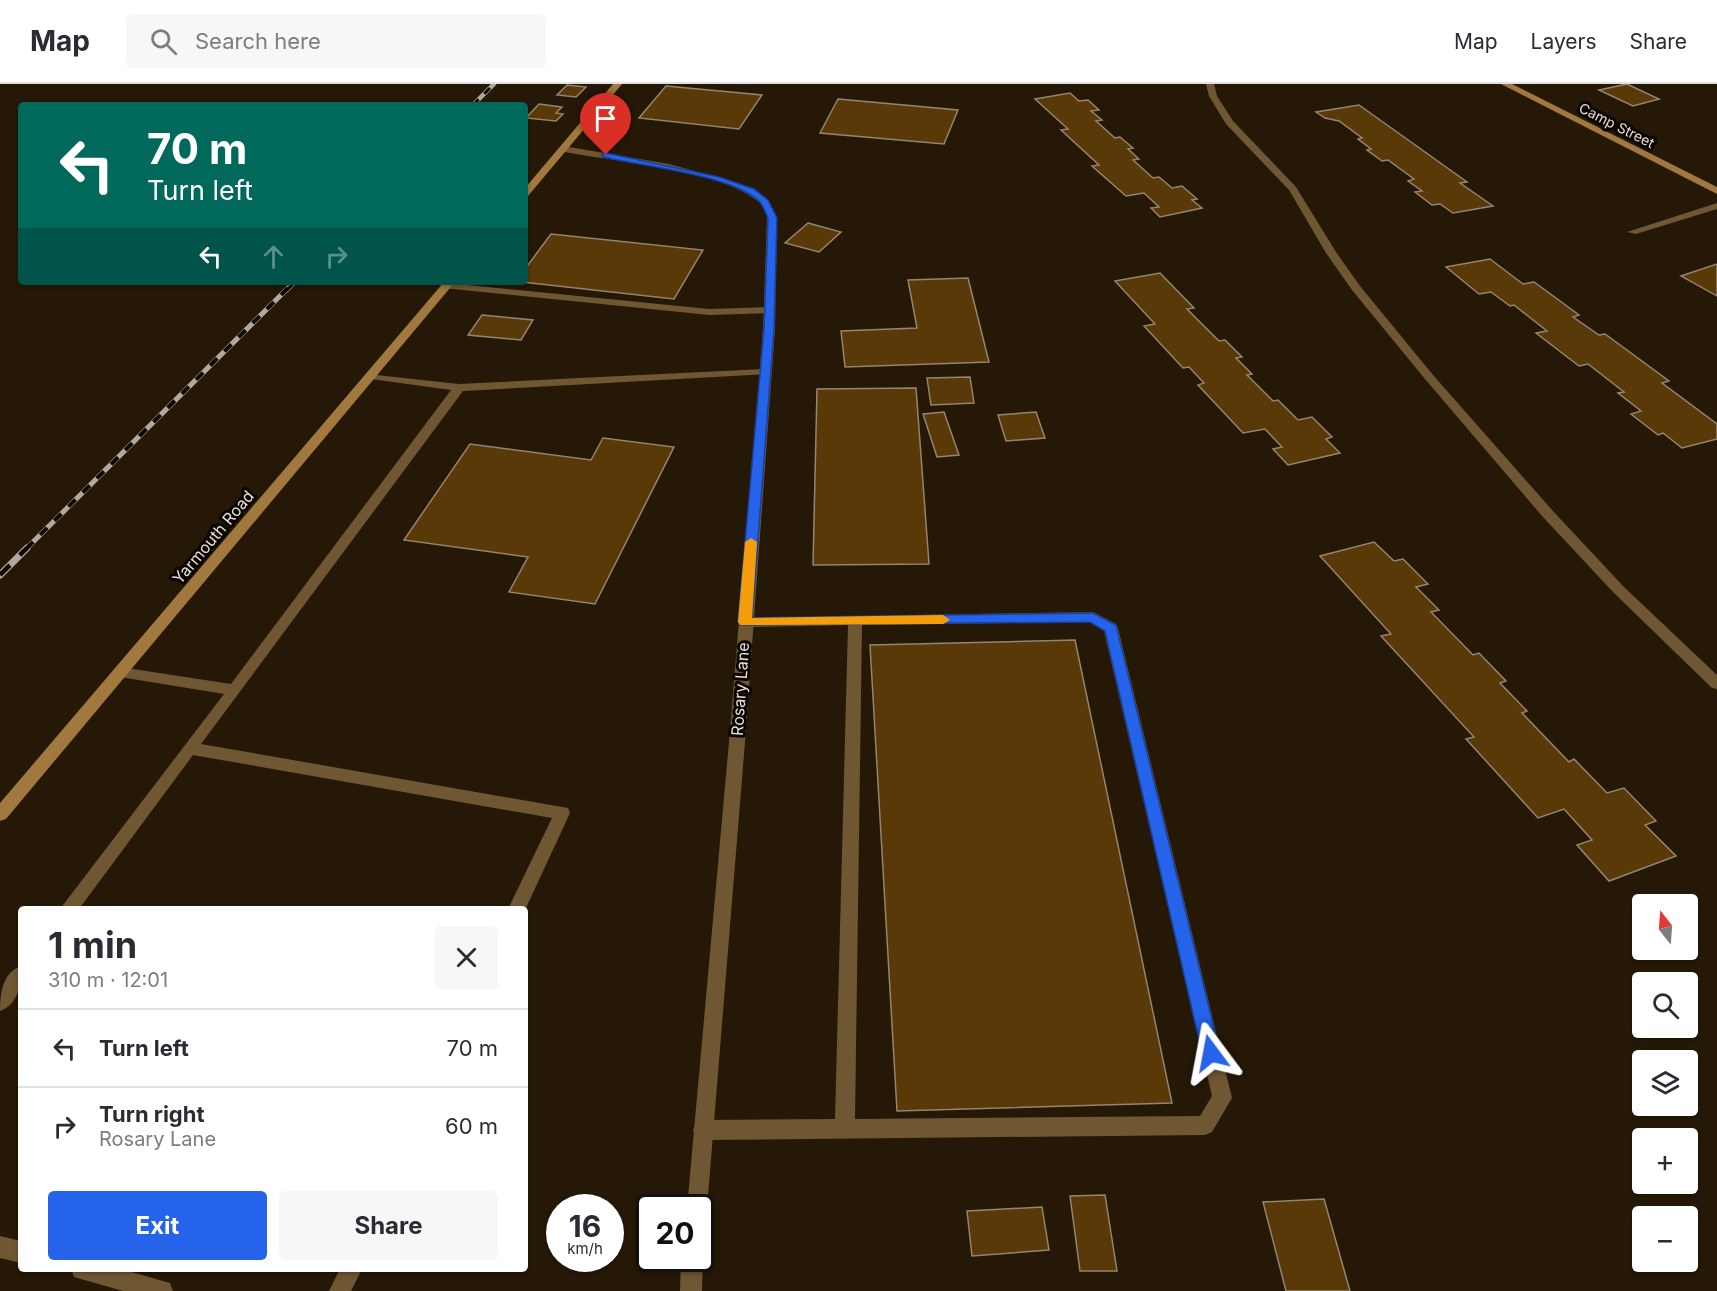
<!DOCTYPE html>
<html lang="en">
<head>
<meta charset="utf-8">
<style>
  :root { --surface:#fff; --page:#f7f7f7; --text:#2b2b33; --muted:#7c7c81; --line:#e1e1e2; --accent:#2563eb }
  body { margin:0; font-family:Inter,sans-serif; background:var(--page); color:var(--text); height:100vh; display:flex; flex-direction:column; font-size:22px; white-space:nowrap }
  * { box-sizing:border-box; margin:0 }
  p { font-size:20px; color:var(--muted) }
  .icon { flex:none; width:33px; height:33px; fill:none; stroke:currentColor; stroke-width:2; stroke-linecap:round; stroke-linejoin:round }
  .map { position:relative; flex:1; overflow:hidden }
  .sheet { position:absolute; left:18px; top:822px; width:510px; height:366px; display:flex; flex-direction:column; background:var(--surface); border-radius:6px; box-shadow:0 2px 4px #0004 }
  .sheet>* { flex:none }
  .top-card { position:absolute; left:18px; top:18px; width:510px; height:183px; border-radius:6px; box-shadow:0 2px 4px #0004; background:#00695c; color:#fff; overflow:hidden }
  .needle { width:39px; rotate:343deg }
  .buttons { position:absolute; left:1632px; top:810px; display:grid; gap:12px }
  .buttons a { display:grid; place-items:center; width:66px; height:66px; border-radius:6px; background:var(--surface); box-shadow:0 2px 4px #0004; font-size:30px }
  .speed { position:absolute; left:546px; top:1110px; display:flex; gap:12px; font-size:30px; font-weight:700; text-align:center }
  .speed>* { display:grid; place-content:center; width:78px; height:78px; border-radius:50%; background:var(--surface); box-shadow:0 2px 4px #0004; line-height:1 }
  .speed small { font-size:15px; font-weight:400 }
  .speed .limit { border:3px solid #111; border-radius:9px; background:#fff; color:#111 }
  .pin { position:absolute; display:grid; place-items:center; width:51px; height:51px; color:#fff; margin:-62px -26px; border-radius:50% 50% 50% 0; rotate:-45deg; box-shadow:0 0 6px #0007 }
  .pin .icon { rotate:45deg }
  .me { position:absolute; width:66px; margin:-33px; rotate:347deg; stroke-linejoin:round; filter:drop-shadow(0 0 4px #0008) }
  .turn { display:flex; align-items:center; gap:21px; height:126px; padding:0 30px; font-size:27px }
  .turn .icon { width:78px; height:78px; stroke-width:2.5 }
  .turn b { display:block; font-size:42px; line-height:51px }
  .lanes { display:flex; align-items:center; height:57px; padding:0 30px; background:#0003; justify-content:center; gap:30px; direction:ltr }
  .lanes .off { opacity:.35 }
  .round { display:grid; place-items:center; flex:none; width:63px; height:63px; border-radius:6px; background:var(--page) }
  .head { display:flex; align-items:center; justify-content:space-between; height:102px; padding:0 30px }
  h1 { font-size:36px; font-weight:700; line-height:45px }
  .button { display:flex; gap:12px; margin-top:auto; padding:12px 30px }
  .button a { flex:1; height:69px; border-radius:6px; background:var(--accent); color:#fff; font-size:24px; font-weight:700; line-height:69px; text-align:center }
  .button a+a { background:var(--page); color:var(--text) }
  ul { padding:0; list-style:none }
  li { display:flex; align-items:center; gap:18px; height:78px; padding:0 30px; border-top:2px solid var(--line) }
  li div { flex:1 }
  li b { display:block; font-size:22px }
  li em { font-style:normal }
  header { display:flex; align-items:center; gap:36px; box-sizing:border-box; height:84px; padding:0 30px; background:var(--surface); border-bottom:2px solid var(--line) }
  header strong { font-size:28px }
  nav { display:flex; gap:33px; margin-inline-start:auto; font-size:21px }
  .search { width:420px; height:54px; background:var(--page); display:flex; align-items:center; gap:15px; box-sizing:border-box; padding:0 21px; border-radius:6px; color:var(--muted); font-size:22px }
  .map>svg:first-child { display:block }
</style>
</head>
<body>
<header>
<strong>Map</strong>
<div class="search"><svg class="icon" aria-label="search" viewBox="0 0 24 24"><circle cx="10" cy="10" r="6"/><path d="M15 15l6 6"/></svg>Search here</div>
<nav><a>Map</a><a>Layers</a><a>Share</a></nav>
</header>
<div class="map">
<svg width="1717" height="1207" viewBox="0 0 1717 1207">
  <rect width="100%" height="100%" fill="#251806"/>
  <g fill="#583907" stroke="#958470" stroke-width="1.5">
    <path d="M1627,0L1659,15L1633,22L1599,6Z"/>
    <path d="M567,1L586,3L576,13L557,11Z"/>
    <path d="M666,2L762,11L739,45L639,34Z"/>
    <path d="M1070,9L1079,17L1088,16L1099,26L1091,27L1102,36L1096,37L1115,54L1120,53L1133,64L1128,65L1139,75L1133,76L1153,94L1159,93L1172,104L1182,102L1197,115L1192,116L1202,124L1160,133L1151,124L1159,123L1144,109L1126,112L1092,82L1099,81L1061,46L1068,45L1035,15Z"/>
    <path d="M838,15L958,26L944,60L820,49Z"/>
    <path d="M539,20L562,23L556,29L563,30L556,37L526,34Z"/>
    <path d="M1359,21L1467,98L1460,99L1493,122L1453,129L1440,120L1432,121L1415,108L1422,107L1408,97L1414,95L1388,76L1382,77L1367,66L1371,65L1358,55L1362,54L1339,37L1325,34L1316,28Z"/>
    <path d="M808,139L841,148L819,168L785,159Z"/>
    <path d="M551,150L703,166L674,215L522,198H525V185Z"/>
    <path d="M1490,175L1523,200L1534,198L1579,231L1573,233L1599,251L1605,250L1669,297L1662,299L1717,340V355L1682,364L1663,349L1658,351L1631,330L1641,327L1618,309L1624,308L1588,280L1579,282L1536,249L1547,247L1514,221L1510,222L1491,208L1479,210L1446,183Z"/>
    <path d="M1717,180V212L1681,192Z"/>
    <path d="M1160,189L1194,224L1187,225L1219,257L1225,256L1242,273L1236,274L1252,290L1247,291L1273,317L1278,316L1298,336L1312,333L1332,353L1326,355L1340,369L1288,381L1273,365L1282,363L1265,345L1243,349L1198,301L1204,299L1189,283L1183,284L1144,242L1155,240L1115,197Z"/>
    <path d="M968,194L989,278L845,283L841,247L917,244L908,196Z"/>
    <path d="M482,231L533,236L521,256L468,251Z"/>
    <path d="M970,293L974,319L931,321L927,294Z"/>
    <path d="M916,304L929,480L813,481L817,305Z"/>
    <path d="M944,328L959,371L937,373L923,330Z"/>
    <path d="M1036,328L1045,354L1006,357L998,331Z"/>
    <path d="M603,354L674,363L595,520L509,508L528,473L404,456L470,360L591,376Z"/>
    <path d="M1374,458L1394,477L1403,475L1428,500L1416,503L1439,526L1431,528L1473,571L1479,569L1506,597L1500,599L1527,627L1522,629L1569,678L1574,675L1607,709L1624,704L1656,737L1645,741L1676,772L1609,797L1577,761L1592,756L1564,725L1538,734L1466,655L1474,653L1381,552L1391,550L1320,472Z"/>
    <path d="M1075,556L1172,1019L897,1027L870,561Z"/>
    <path d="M1105,1111L1117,1187H1080L1070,1112Z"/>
    <path d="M1324,1115L1350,1207H1286L1263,1118Z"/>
    <path d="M1042,1123L1049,1166L972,1172L967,1127Z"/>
  </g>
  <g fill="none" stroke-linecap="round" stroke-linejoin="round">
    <g fill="#705733" fill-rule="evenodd">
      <path d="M1206,0H1214L1217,12L1233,37L1296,103L1336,168L1360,202L1433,291L1552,426L1624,503L1717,591V605L1712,604L1614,509L1542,432L1425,295L1352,206L1326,169L1289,106L1226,40L1209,12Z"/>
      <path d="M1717,119V125L1636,150L1627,148Z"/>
      <path d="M447,199L709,225L770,223L775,226L770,229L709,231L443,204L442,202Z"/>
      <path d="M765,285L769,286V290L463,307L201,660L568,724L570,729L525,826L508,825L552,734L193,671L79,825H60L224,610L120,593L113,588L115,584L120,583L231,600L451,306L371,295L365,292L367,290L459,300Z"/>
      <path d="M1093,528L1116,540L1118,544L1232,1014L1212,1048L1205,1051L703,1056L696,1053L693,1046L696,1039L703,1036L835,1035L848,541L745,543L740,542L738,538L740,534ZM1090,538L1104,547L1212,1012L1200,1032L855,1035L862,541Z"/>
      <path d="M21,882C21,900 19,920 0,927C0,910 2,889 21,882Z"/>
      <path d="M0,1152L21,1157V1179L0,1174Z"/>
      <path d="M71,1185H121L170,1199L173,1207H123L74,1193Z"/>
      <path d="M340,1185H362L351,1207H329Z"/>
    </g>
    <g fill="#705733" fill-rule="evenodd">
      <path d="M563,62L669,80L731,97L753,105L767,115L777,134L775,245L745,658L707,1124L704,1131L700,1133V1124H687L729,658L763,245L767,134C765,128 764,122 759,118C719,84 612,78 560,67V63Z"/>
      <path d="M700,1169L703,1174L702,1207H680L681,1174H700Z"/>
    </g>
    <g fill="#a1783d" fill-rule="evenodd">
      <path d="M613,0H622L528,112L525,113V104Z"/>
      <path d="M1501,0H1512L1717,103V110Z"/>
      <path d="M444,198H455L6,735L0,737V719Z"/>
    </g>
    <g stroke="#b2a89b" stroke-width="4.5">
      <g id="rail-far2">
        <path d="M473,21L494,0"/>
        <path d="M287,206L295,198"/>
      </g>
    </g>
    <g stroke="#b2a89b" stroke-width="5">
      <path id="rail-far1" d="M26,465L288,204"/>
    </g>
    <g stroke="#b2a89b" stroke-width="7">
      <path id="rail" d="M0,491L27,464"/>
    </g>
    <use href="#rail-far2" stroke="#090501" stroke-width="3" stroke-dasharray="8" stroke-linecap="butt"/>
    <use href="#rail-far1" stroke="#090501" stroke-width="4" stroke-dasharray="10" stroke-linecap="butt"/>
    <use href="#rail" stroke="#090501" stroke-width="4.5" stroke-dasharray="14" stroke-linecap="butt"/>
  </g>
  <path fill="#2563eb" stroke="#184099" stroke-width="1.5" d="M606,69L719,93L754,105L768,116L777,134L774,245L752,534L1093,529L1116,541L1220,969L1217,974L1211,977L1205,974L1202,969L1105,547L1090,538L740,541L738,538L764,245L768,134C765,128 763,121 759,117C731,91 642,82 603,73L602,71Z"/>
  <path fill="#f59e0b" d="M751,454L757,458L752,534L943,531L950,536L943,540L740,541L738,538L745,458Z"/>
  <g text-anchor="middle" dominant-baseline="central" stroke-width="6" stroke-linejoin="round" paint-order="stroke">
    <g font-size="14" fill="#ebe2d7" stroke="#090501">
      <text transform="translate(1617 41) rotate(27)">Camp Street</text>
    </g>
    <g font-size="16" fill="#ebe2d7" stroke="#090501">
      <text transform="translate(213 453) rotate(-50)">Yarmouth Road</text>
      <text transform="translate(740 605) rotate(-86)">Rosary Lane</text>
    </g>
  </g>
</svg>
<div class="buttons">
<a><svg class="needle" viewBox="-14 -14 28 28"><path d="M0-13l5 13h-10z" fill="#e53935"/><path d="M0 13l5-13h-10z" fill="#7c7c81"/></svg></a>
<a><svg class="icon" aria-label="search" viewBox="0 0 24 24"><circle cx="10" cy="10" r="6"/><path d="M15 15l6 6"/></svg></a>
<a><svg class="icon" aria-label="layers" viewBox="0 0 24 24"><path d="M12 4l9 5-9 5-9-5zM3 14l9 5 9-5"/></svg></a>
<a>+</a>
<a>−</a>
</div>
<div class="speed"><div>16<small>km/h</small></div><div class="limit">20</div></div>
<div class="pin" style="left:606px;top:71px;background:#d93025"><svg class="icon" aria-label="arrive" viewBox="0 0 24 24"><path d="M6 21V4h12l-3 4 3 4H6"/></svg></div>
<svg class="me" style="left:1211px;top:969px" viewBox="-20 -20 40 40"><path d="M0-17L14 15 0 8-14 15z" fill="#2563eb" stroke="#fff" stroke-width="4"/></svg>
<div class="top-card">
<div class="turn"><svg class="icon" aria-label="left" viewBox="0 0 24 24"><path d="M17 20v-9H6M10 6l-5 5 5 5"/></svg><div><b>70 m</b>Turn left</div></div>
<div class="lanes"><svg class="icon" aria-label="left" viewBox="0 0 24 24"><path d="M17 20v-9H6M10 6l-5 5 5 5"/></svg><svg class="icon off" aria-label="ahead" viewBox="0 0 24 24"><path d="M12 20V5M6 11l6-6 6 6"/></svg><svg class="icon off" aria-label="right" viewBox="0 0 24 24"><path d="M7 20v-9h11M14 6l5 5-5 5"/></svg></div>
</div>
<section class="sheet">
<div class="head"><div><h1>1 min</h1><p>310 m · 12:01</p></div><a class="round"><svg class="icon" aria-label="close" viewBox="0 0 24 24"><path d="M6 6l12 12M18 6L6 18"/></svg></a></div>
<ul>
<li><svg class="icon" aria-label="left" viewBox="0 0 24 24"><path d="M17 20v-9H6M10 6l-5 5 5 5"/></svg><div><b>Turn left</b></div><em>70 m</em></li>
<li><svg class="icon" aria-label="right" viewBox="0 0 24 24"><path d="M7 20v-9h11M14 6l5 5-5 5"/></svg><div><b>Turn right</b><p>Rosary Lane</p></div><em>60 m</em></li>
</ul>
<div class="button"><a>Exit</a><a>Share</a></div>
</section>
</div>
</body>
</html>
